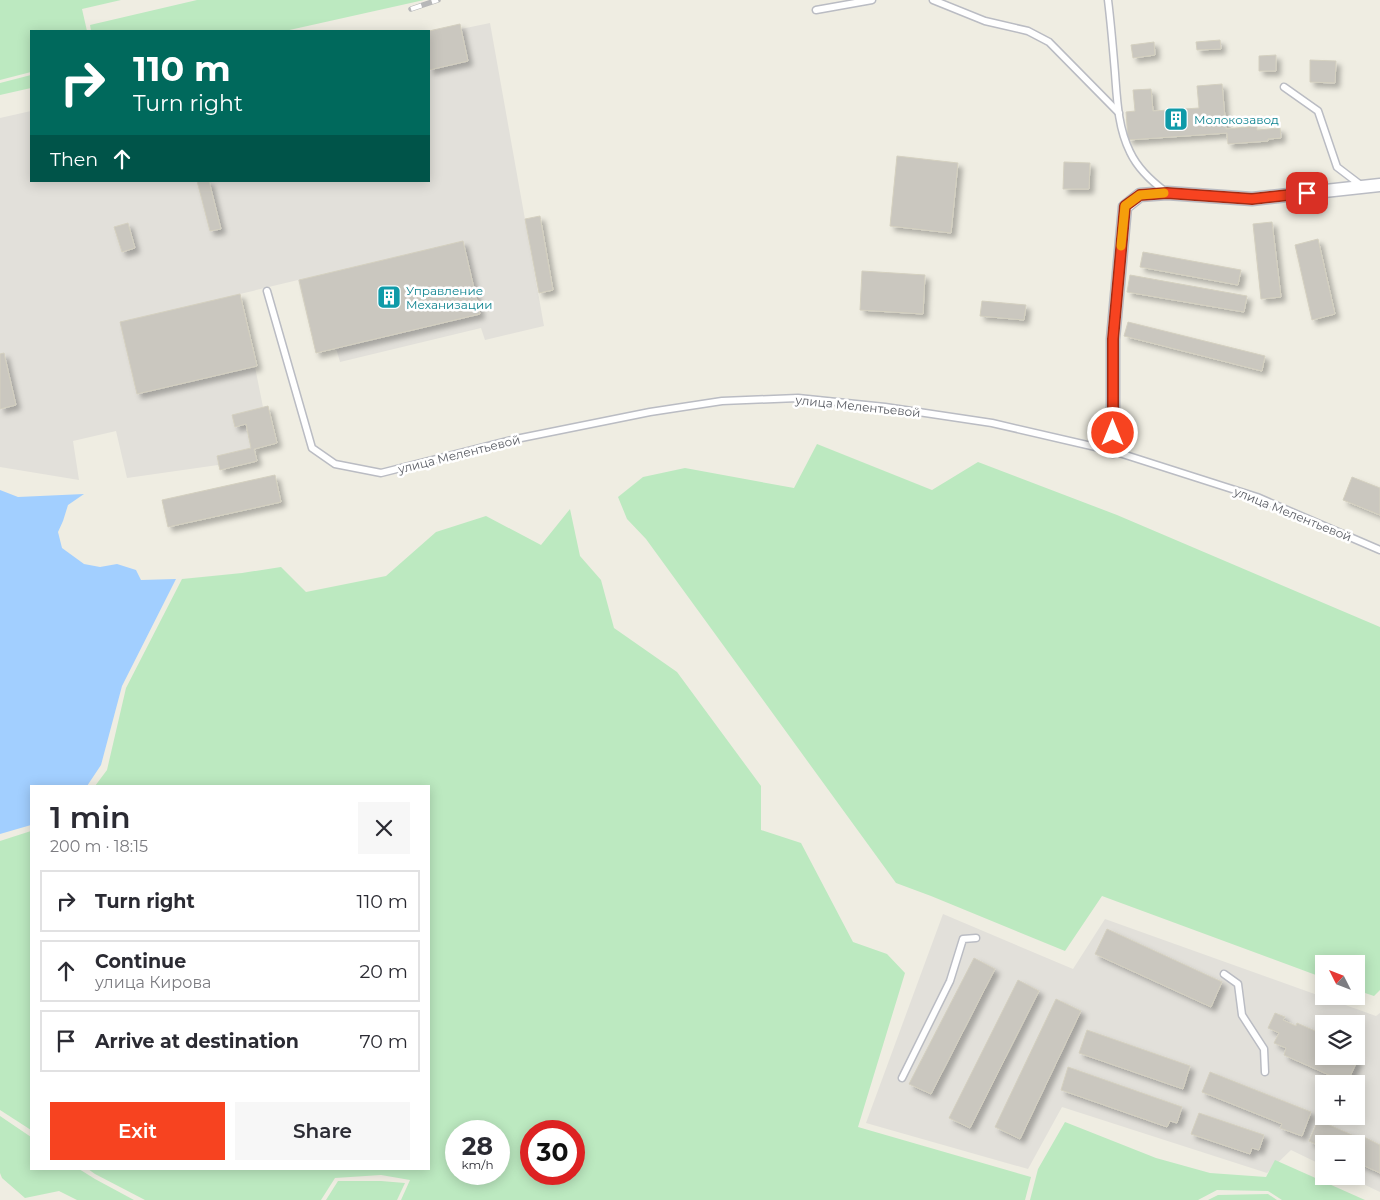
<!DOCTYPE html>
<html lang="en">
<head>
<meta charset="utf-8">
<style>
  :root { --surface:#fff; --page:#f7f7f7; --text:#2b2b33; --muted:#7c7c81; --line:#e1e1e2; --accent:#f74320 }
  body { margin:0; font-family:Montserrat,sans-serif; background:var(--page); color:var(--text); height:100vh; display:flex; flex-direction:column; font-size:19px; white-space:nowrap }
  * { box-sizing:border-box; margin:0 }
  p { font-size:16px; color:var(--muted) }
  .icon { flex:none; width:28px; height:28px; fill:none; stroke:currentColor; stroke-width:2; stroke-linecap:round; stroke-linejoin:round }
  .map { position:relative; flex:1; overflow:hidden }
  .panel { position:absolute; left:30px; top:785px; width:400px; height:385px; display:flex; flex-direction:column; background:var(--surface); border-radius:0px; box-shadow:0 2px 12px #0003 }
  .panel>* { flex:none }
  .top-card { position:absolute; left:30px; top:30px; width:400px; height:152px; border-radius:0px; box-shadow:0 2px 12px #0003; background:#00695c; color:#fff; overflow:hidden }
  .needle { width:32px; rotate:312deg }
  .fabs { position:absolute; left:1315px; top:955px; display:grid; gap:10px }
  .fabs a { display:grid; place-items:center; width:50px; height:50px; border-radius:0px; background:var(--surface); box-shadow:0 2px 12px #0003; font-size:25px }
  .speed { position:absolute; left:445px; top:1120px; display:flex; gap:10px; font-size:25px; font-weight:700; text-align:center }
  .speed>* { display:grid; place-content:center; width:65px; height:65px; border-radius:50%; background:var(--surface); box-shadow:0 2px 12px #0003; line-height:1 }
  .speed small { font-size:12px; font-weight:400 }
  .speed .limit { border:8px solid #d22; background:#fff; color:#111 }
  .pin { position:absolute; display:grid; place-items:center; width:42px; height:42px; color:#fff; margin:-21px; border-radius:10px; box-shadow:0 2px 8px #0006 }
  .me { position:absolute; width:55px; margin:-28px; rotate:0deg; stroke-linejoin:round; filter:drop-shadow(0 0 4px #0008) }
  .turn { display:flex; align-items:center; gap:18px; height:105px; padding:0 20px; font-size:22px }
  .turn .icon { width:65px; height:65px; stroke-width:2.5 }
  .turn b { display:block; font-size:35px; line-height:42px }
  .then { display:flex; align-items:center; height:48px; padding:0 20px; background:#0003; gap:10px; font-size:19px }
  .round { display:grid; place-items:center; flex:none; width:52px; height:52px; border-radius:0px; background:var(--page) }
  .head { display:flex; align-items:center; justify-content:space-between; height:85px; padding:0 20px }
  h1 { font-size:30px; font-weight:600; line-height:38px }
  .action { display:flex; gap:10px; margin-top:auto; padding:10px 20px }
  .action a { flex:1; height:58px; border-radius:0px; background:var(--accent); color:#fff; font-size:20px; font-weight:600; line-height:58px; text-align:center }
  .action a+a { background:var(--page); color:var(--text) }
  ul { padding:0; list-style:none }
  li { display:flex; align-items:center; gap:15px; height:62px; margin:0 10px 8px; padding:0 10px; border:2px solid var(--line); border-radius:0px }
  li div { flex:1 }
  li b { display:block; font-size:19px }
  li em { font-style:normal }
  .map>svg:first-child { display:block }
</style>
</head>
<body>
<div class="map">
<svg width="1380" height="1200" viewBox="0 0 1380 1200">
  <defs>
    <filter id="shadow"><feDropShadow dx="4.5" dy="4.5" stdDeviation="2.5" flood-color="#0004"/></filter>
  </defs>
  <rect width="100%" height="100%" fill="#efede2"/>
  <g fill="#e2e0da" fill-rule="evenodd">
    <path d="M490,23L544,326L485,340L481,328L340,362L336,348L316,353L298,280L240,294L257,366L255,367L263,407L268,406L277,443L254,449L257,461L220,470L218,465L127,478L116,431L73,441L79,480L0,467V118L31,111V181H429V31L460,24L461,29Z"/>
    <path d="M943,914L1073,969L1105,919L1376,1016L1380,1013V1192L1346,1176H1356V1144H1324V1166L1291,1150L1267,1173L1062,1107L1028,1169L866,1123ZM1324,1024H1356V1056H1324ZM1324,1084H1356V1116H1324Z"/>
  </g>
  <g fill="#bce9c0" fill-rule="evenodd">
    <path d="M0,0H121L82,9L87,31H31V72L0,80Z"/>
    <path d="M197,0H424L285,31H91L90,25Z"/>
    <path d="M31,75V88L0,95V83Z"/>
    <path d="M817,444L932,490L978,462L1117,515L1380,627V990L1374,996L1356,990V964H1324V978L1102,896L1065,951L931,896L896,883L646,539L627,519L618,497L643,477L685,468L794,488Z"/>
    <path d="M570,509L580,556L601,580L614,628L677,672L761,786V830L801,843L853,942L887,954L905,973L858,1127L1031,1177L1025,1200H401L410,1180L381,1175L335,1178L321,1200H145L95,1174L88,1169H429V786H95L107,770L126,688L182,579L242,573L281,567L306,592L386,576L436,532L486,516L541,545ZM456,1131H499V1174H456ZM574,1131V1174H531V1131Z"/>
    <path d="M31,831V1130L0,1110V841Z"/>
    <path d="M0,1116L31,1137V1169H79L95,1179L134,1200H77L59,1191L25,1198L2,1178L0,1173Z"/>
    <path d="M1065,1122L1156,1158L1210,1173L1266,1177L1275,1160L1365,1200H1282L1268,1191L1217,1190L1198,1200H1030L1038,1169Z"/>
    <path d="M338,1181H381L405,1183L397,1200H326Z"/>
    <path d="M1268,1194L1277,1200H1208L1218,1195Z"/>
  </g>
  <path fill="#a2cfff" d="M0,490L18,497L84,494L68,505L63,521L58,532L62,548L84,564L100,567L117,564L136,570L141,580L176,579L122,686L101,765L87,786H31V825L0,834Z"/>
  <g fill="#cac7bf" stroke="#d4d0c0" filter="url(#shadow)">
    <path d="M460,24L468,61L429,70V31Z"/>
    <path d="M1220,40L1221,49L1197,50L1196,42Z"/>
    <path d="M1154,42L1155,55L1133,58L1131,45Z"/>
    <path d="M1276,55V71H1259V56Z"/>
    <path d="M1310,60L1336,61L1335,83L1310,82Z"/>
    <path d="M1222,84L1226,129L1257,126V130L1280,128L1281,138L1268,139V141L1228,144L1227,133L1128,140L1126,112L1135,111L1133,90L1151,89L1153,111L1199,108L1197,86Z"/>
    <path d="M897,156L958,163L951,233L890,226Z"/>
    <path d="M1064,162L1090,163L1089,189H1063Z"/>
    <path d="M197,181H209L221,229L210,231Z"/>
    <path d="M540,216L553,290L539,293L525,219Z"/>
    <path d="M1272,222L1281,297L1261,299L1253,224Z"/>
    <path d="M128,223L135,248L122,252L114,227Z"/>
    <path d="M1318,239L1335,314L1312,320L1295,245Z"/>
    <path d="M463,241L480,314L316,353L299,280Z"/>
    <path d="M1143,252L1241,270L1238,285L1140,267Z"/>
    <path d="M862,271L925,275L923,314L860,310Z"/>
    <path d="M1130,275L1247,296L1244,312L1127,292Z"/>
    <path d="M240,294L257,366L137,394L120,322Z"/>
    <path d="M982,301L1026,305L1024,320L980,316Z"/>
    <path d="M1128,322L1265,356L1262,371L1124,336Z"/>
    <path d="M4,353L16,405L0,409V354Z"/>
    <path d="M268,406L277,443L254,449L257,461L220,470L217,456L251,448L246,424L235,427L232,415Z"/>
    <path d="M275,475L281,502L168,527L162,500Z"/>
    <path d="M1352,477L1380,488V515L1343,500Z"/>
    <path d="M1107,929L1222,982L1211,1007L1095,954Z"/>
    <path d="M974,958L995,969L931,1094L909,1084Z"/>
    <path d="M1018,980L1039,991L970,1128L949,1118Z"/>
    <path d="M1056,999L1081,1011L1020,1139L995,1127Z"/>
    <path d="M1275,1013L1285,1017L1283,1020L1296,1026L1297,1023L1324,1035V1056H1351L1358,1059L1347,1083L1284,1055L1286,1048L1274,1043L1279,1033L1268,1028Z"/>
    <path d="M1087,1030L1190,1066L1183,1089L1079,1053Z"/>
    <path d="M1068,1067L1182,1107L1177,1123L1170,1121L1167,1127L1061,1090Z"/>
    <path d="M1210,1072L1311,1112L1302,1136L1280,1128L1282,1124L1202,1092Z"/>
    <path d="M1199,1113L1264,1135L1259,1150L1252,1148L1250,1154L1191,1134Z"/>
    <path d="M1318,1120L1361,1139L1362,1136L1380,1145V1173L1356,1162V1144H1324V1148L1309,1141Z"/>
  </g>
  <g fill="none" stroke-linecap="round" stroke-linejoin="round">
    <g stroke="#babcc3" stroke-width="9">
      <g id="service">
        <path d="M933,0L985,21L1028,31L1049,42L1119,113"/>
        <path d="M1108,0C1111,24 1113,49 1115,73C1117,100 1118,128 1130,152C1138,169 1151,181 1166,192"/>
        <path d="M816,10L872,0"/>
        <path d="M1284,87L1318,111L1337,167L1362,186"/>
        <path d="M267,291L312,448L335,464L381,473L516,439L650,412L722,401L798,398L885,407L992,423L1113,451L1257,497L1380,550"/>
        <path d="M1224,974L1238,984L1242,1015L1264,1049L1265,1072"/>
        <path d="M902,1078L950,981L963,939L976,938"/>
      </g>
    </g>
    <g stroke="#babcc3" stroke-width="15">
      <path id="minor" d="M1113,451V339L1125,207L1140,195L1167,193L1252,199L1380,185"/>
    </g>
    <use href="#service" stroke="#fff" stroke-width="6"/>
    <use href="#minor" stroke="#fff" stroke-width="12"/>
    <g stroke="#b6b7b8" stroke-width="5.5">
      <path id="rail" d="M411,9L438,0"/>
    </g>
    <use href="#rail" stroke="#fff" stroke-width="4" stroke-dasharray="11" stroke-linecap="butt"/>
  </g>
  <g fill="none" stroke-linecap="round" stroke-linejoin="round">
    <g stroke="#a12c15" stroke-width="12">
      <path id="route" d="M1113,433V339L1125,206L1140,195L1167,193L1252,199L1307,193"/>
    </g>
    <use href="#route" stroke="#f74320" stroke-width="9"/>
    <path stroke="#f59e0b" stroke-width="9" d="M1121,246L1125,206L1140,195L1164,193"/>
  </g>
  <defs>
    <g id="building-square" transform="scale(1.25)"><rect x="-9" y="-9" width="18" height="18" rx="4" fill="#0f9aa8" stroke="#fff"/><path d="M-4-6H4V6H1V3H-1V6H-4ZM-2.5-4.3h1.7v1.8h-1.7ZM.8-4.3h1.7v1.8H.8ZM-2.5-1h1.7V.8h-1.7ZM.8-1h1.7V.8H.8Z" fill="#fff"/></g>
  </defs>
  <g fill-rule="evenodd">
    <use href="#building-square" x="1176" y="119"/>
    <use href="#building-square" x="389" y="297"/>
  </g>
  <g text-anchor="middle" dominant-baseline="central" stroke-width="5" stroke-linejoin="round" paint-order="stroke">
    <g font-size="12" fill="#0d838f" stroke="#fff" text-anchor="start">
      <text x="1194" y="119">Молокозавод</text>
      <text x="406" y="290">Управление<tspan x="406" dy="14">Механизации</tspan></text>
    </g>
    <g font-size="12" fill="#5b5e65" stroke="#fff">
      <text transform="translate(858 406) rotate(6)">улица Мелентьевой</text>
      <text transform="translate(459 454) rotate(-14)">улица Мелентьевой</text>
      <text transform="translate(1293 514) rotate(22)">улица Мелентьевой</text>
    </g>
  </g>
</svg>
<div class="fabs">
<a><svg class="needle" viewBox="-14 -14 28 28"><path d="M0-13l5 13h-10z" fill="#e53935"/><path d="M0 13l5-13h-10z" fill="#7c7c81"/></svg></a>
<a><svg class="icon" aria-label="layers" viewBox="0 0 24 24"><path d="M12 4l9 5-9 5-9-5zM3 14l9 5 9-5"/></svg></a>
<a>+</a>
<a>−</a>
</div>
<div class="speed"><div>28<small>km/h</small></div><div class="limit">30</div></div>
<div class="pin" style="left:1307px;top:193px;background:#d93025"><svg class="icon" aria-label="arrive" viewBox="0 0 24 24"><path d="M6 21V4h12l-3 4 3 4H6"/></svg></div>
<svg class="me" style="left:1113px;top:433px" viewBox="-20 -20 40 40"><circle r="17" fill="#f74320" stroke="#fff" stroke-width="3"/><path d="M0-11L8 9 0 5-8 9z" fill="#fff"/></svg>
<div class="top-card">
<div class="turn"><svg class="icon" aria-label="right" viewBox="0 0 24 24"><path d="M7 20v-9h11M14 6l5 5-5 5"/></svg><div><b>110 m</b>Turn right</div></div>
<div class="then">Then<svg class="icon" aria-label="ahead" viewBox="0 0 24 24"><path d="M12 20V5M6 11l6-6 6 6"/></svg></div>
</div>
<section class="panel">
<div class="head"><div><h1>1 min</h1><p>200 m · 18:15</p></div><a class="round"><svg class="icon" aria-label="close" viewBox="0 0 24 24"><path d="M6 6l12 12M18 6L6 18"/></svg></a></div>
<ul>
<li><svg class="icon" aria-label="right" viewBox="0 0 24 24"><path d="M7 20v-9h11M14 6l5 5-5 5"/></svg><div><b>Turn right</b></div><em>110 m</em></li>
<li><svg class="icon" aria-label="ahead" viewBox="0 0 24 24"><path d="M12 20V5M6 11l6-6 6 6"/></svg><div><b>Continue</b><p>улица Кирова</p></div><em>20 m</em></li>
<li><svg class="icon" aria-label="arrive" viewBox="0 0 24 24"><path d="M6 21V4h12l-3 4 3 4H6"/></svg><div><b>Arrive at destination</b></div><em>70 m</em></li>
</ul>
<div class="action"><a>Exit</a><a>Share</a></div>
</section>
</div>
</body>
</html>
